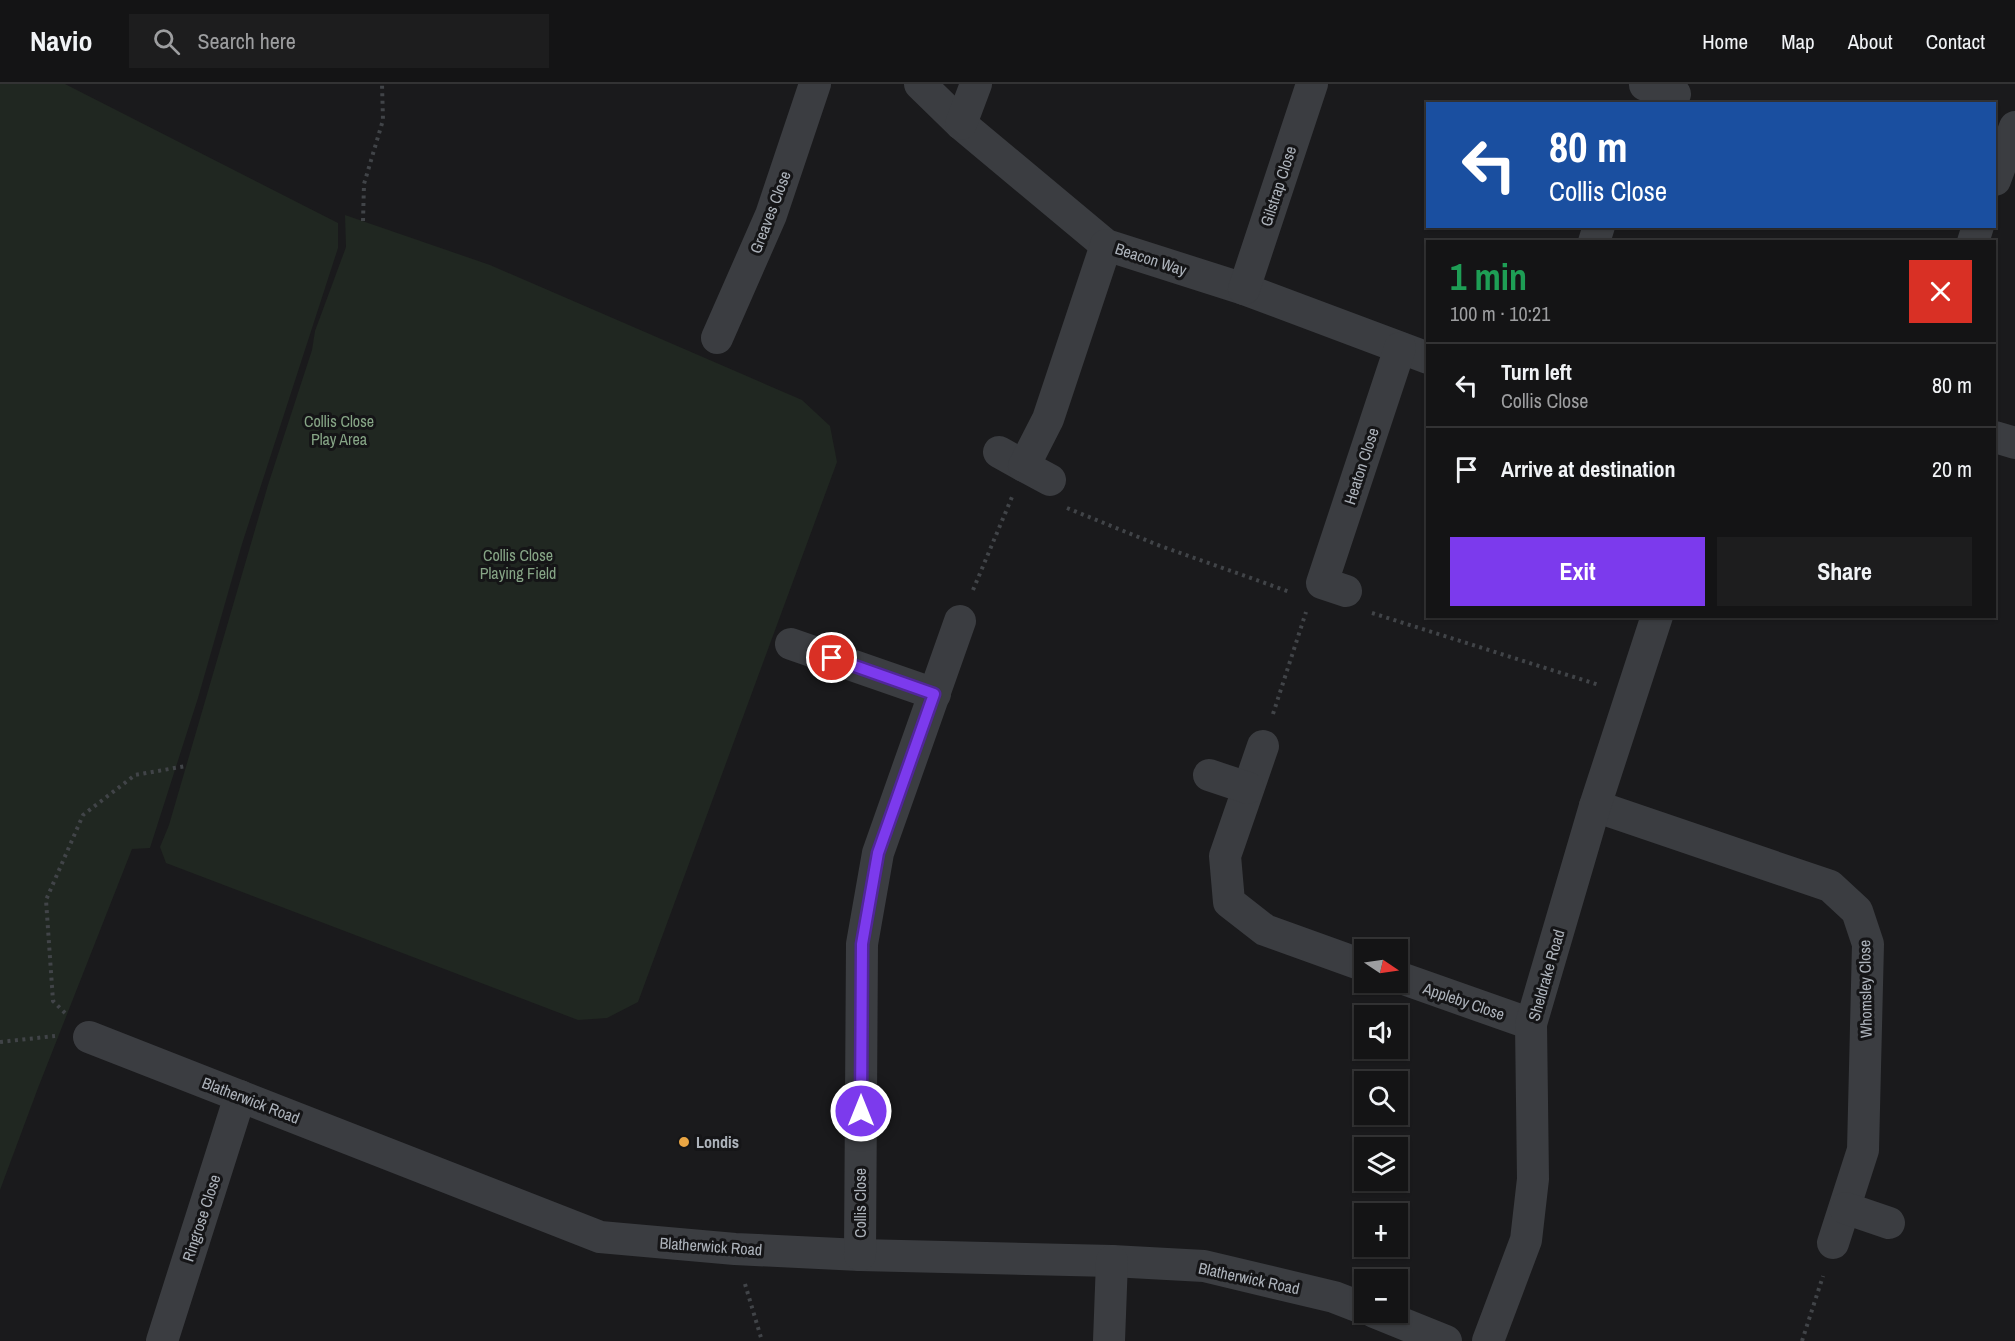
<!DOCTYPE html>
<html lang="en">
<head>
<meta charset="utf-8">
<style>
  :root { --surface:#141415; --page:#1d1d1e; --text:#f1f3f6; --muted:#9d9ea0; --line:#333334; --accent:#7c3aed }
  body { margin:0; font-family:"Archivo Narrow",sans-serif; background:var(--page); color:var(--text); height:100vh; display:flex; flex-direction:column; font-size:22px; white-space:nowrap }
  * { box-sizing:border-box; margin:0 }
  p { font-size:20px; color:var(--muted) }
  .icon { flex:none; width:33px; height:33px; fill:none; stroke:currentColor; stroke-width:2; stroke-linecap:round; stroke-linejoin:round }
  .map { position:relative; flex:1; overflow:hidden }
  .panel { position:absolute; left:1426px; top:156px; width:570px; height:378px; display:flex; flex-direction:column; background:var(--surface); border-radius:0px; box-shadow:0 2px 4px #0004,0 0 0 2px var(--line) }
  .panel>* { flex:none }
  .hud { position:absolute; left:1426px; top:18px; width:570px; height:126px; border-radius:0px; box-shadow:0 2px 4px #0004,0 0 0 2px var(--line); background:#1a4fa0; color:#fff; overflow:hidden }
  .needle { width:39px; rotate:103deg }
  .tools { position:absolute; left:1354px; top:855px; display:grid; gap:12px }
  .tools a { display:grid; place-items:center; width:54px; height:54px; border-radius:0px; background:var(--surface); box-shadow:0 2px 4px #0004,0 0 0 2px var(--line); font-size:30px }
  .pin { position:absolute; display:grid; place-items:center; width:51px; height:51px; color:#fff; margin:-26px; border:3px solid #fff; border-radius:50%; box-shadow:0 2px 6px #0007 }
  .me { position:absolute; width:66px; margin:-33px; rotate:0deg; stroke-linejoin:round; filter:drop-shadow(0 0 4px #0008) }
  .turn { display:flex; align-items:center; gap:21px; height:126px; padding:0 24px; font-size:27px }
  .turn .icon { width:78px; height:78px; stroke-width:2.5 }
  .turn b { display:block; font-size:42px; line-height:51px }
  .round { display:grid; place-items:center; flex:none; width:63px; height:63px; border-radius:0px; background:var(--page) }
  .head { display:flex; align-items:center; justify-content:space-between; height:102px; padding:0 24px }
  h1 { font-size:36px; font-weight:700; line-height:45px; color:#1e9e55 }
  .primary-button { display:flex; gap:12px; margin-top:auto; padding:12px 24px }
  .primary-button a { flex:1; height:69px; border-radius:0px; background:var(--accent); color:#fff; font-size:24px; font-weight:700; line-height:69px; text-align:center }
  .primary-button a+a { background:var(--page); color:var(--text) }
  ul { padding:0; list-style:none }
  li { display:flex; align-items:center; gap:18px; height:84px; padding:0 24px; border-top:2px solid var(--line) }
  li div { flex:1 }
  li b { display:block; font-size:22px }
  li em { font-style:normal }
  header { display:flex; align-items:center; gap:36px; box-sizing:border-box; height:84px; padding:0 30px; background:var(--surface); border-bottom:2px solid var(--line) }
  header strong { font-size:28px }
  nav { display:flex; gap:33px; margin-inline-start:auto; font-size:21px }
  .search { width:420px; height:54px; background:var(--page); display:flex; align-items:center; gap:15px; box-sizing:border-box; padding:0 21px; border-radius:0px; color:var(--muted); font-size:22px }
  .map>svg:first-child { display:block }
</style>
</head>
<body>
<header>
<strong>Navio</strong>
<div class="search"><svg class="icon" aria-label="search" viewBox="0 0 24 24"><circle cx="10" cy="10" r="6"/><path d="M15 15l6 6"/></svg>Search here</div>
<nav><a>Home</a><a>Map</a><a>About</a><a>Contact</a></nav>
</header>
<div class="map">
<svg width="2015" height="1257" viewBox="0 0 2015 1257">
  <rect width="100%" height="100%" fill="#1a1a1c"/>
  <g fill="#202721">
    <path d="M0,0H65L338,139V164L242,460L198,614L150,764L132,765L38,1004L0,1106Z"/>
    <path d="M345,131L490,181L802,316L830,342L837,378L638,918L607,934L578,936L166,779L160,763L169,741L268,401L312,266L315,247L346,163Z"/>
  </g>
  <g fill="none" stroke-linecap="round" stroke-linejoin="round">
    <g stroke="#414448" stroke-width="4" stroke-dasharray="3 4.5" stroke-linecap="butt">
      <path d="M363,137L364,100L383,36L382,0"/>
      <path d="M1067,424L1158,461L1290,508"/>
      <path d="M973,506L1012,413"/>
      <path d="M1372,529L1599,601"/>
      <path d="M1273,630L1306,528"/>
      <path d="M65,929L53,917L46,816L83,731L135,691L186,682"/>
      <path d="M0,958L55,952"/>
      <path d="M745,1200L762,1257"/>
      <path d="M1802,1257L1823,1192"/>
    </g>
    <g stroke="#3b3d41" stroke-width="32">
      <path d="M920,0L961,40L1106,161L1244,205L1428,274"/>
      <path d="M1645,1L1675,10"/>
      <path d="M961,40L976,0"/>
      <path d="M1995,96L2015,43"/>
      <path d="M1594,158L1599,142"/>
      <path d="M1973,158L1978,142"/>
      <path d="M1244,205L1312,0"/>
      <path d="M717,254L771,131L815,0"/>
      <path d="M1995,353L2015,359"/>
      <path d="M999,368L1024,382"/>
      <path d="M1050,396L1024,382L1048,335L1106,161"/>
      <path d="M1346,507L1322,499L1400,264"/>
      <path d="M791,560L935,610"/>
      <path d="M1263,662L1225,772L1229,818L1265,846L1365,882"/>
      <path d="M1209,691L1248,704"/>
      <path d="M1595,722L1830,802L1857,827L1868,860L1863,1066L1833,1159"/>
      <path d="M1398,893L1531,940"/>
      <path d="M89,953L600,1153L735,1165L860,1171L1112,1177L1204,1182L1334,1213L1365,1225"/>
      <path d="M1845,1124L1889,1139"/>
      <path d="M860,1171L862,860L878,769L960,537"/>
      <path d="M1374,1228L1446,1257"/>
      <path d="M162,1257L240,1012"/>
      <path d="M1109,1257L1112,1177"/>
      <path d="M1488,1257L1526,1156L1533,1095L1531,940L1595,722L1657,532"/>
    </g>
  </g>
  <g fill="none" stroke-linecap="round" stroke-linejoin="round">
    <g stroke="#51269a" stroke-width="15">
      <path id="route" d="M832,574L934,610L878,769L862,860L861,1027"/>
    </g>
    <use href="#route" stroke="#7c3aed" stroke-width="10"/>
  </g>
  <circle fill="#eaa644" stroke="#151517" stroke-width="2" cx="684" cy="1058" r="6"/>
  <g text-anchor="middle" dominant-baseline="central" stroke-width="6" stroke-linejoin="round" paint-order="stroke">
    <g font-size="16" fill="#adb3bb" stroke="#151517">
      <text transform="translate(1278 102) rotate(-72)">Gilstrap Close</text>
      <text transform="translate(770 128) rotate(-69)">Greaves Close</text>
      <text transform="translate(1151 175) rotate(18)">Beacon Way</text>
      <text transform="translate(1361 382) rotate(-72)">Heaton Close</text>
      <text transform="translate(1546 891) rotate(-74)">Sheldrake Road</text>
      <text transform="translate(1865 905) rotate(-91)">Whomsley Close</text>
      <text transform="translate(1464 917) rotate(19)">Appleby Close</text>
      <text transform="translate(251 1016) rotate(21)">Blatherwick Road</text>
      <text transform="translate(860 1119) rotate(-90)">Collis Close</text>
      <text transform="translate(201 1134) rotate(-72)">Ringrose Close</text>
      <text transform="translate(711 1162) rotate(4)">Blatherwick Road</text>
      <text transform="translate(1249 1194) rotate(12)">Blatherwick Road</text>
    </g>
    <g font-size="16" fill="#86a586" stroke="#151517">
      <text x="339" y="337">Collis Close<tspan x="339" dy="18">Play Area</tspan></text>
      <text x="518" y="471">Collis Close<tspan x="518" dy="18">Playing Field</tspan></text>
    </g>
    <g font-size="16" font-weight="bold" fill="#adb3bb" stroke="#151517" text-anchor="start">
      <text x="696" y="1058">Londis</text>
    </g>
  </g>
</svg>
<div class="tools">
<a><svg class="needle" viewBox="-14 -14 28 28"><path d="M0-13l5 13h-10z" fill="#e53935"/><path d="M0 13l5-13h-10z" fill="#9d9ea0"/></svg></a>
<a><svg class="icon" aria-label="sound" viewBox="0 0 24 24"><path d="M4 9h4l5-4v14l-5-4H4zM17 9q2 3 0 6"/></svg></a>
<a><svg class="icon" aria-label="search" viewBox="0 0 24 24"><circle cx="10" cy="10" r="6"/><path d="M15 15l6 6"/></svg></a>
<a><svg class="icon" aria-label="layers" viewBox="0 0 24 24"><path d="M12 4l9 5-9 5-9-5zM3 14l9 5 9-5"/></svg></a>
<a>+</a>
<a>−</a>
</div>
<div class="pin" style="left:832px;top:574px;background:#d93025"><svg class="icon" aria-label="arrive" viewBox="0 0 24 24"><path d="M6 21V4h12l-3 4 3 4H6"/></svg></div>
<svg class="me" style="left:861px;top:1027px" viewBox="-20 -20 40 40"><circle r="17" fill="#7c3aed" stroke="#fff" stroke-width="3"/><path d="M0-11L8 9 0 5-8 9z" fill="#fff"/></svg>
<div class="hud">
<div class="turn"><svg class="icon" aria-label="left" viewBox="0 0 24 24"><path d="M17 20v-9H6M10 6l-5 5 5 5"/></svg><div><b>80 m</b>Collis Close</div></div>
</div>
<section class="panel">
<div class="head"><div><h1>1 min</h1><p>100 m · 10:21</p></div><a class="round" style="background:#d93025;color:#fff"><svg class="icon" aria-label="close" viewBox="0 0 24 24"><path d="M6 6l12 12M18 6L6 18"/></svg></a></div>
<ul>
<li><svg class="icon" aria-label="left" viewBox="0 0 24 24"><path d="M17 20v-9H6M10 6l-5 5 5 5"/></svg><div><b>Turn left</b><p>Collis Close</p></div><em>80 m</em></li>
<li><svg class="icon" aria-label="arrive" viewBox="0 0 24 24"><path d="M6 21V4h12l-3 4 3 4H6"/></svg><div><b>Arrive at destination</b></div><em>20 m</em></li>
</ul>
<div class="primary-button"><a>Exit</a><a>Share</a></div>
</section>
</div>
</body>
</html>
